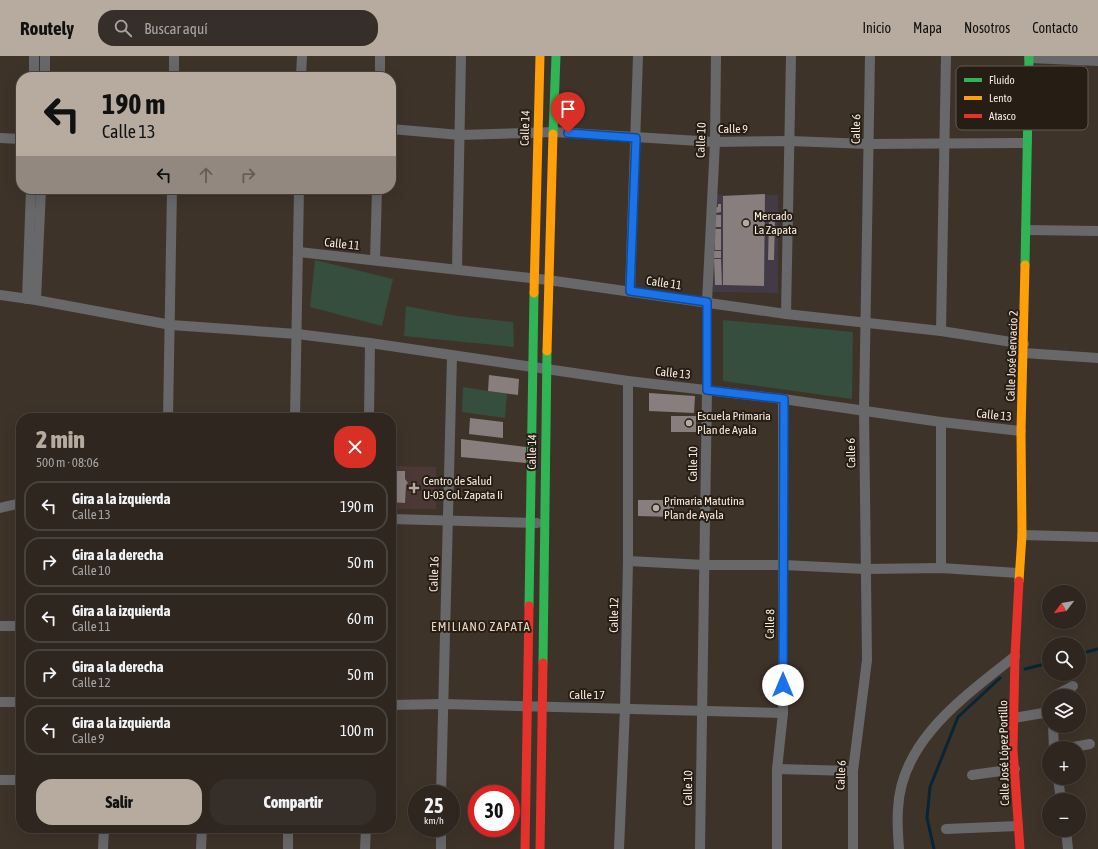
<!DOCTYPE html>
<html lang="es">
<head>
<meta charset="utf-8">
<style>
  :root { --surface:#2e261f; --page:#362e28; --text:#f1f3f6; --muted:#a7a5a4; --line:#49433d; --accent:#b7ab9f }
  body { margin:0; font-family:"Asap Condensed",sans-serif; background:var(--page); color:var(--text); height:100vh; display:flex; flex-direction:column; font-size:15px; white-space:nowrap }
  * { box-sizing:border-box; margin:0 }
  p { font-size:13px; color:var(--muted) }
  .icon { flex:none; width:22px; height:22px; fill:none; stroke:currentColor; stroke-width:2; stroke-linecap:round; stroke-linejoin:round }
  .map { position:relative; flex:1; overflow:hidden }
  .drawer { position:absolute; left:16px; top:357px; width:380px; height:420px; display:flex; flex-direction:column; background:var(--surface); border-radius:16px; box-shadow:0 4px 16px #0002,0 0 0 1px var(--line) }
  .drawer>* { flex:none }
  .hud { position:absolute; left:16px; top:16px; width:380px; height:122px; border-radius:16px; box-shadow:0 4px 16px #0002,0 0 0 1px var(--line); background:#b7ab9f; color:#111; overflow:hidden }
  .needle { width:26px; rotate:239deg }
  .fabs { position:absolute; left:1042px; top:529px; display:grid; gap:8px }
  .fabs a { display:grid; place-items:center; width:44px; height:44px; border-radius:50%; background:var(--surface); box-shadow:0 4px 16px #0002,0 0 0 1px var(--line); font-size:20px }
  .speed { position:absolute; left:408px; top:729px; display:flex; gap:8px; font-size:20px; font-weight:700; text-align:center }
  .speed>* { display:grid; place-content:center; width:52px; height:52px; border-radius:50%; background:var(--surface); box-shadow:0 4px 16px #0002,0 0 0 1px var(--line); line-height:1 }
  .speed small { font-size:10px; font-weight:400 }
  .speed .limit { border:6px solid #d22; background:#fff; color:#111 }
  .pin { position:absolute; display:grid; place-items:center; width:34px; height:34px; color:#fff; margin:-41px -17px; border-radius:50% 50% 50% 0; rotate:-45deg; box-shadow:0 0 4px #0007 }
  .pin .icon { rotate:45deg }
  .me { position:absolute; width:44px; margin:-22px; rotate:0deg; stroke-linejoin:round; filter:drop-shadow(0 0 3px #0008) }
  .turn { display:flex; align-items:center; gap:14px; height:84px; padding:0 20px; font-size:18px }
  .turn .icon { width:52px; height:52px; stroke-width:2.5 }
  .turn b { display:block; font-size:28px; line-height:34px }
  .lanes { display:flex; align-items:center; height:38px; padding:0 20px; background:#0003; justify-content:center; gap:20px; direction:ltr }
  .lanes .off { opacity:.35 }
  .round { display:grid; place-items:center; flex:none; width:42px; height:42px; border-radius:16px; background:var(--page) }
  .overview { display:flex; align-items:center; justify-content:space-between; height:68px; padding:0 20px }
  h1 { font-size:24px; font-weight:800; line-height:30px; color:var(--accent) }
  .action { display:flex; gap:8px; margin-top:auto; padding:8px 20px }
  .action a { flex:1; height:46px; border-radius:16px; background:var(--accent); color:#111; font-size:16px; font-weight:800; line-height:46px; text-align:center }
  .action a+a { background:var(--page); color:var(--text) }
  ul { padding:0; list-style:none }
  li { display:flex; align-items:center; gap:12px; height:50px; margin:0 8px 6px; padding:0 12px; border:2px solid var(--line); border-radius:16px }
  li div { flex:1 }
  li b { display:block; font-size:15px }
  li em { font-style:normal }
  header { display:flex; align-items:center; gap:24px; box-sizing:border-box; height:56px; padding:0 20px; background:var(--accent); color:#111 }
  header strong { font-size:19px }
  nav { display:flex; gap:22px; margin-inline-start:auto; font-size:14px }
  .search { width:280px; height:36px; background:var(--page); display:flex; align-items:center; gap:10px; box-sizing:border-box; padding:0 14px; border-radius:16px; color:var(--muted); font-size:15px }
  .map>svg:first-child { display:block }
</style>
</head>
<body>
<header>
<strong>Routely</strong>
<div class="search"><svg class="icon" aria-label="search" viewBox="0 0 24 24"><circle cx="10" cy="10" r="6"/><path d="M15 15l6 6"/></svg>Buscar aquí</div>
<nav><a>Inicio</a><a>Mapa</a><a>Nosotros</a><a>Contacto</a></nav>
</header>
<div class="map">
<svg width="1098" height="793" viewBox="0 0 1098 793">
  <rect width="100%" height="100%" fill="#3e3329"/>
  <path fill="#433a47" d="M714,139H778V237L713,236Z"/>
  <path fill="#4c3837" d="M391,410L436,411V453H391Z"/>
  <g fill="#364e3e">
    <path d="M315,204L393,223L382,270L310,251Z"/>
    <path d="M406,250L457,260L513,266L514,291L404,280Z"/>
    <path d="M723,264L853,276L852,343L723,325Z"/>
    <path d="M463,331L507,338L505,362L462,356Z"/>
  </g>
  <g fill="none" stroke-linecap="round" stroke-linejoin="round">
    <g stroke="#062637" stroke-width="3">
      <path d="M1079,598L1098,593"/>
      <path d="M1025,613L1049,607"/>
      <path d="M934,793L927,762L930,731L958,661L1000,622"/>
    </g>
  </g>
  <g fill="#887e7d">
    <path d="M765,138L764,230L723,229V140Z"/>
    <path d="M718,148H721V156L715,157V151H718Z"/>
    <rect x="714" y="159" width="7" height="12"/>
    <path d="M769,163H775L774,204H768Z"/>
    <rect x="715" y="173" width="6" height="21"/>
    <rect x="714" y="195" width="7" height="7"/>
    <path d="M714,203H721L722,229H715Z"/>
    <path d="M489,319L519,323L518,339L488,335Z"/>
    <path d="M649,337L695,340L694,357L649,355Z"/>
    <rect x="671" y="360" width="25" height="16"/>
    <path d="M470,362L503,366V382L469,378Z"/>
    <path d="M461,383L526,391V407L461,401Z"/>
    <path d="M391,415H405V423L408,427L406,429L405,447L391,446Z"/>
    <path d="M638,444H674V461L638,460Z"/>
  </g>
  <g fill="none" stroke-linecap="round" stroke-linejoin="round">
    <g stroke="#68676a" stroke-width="10">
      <path d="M1029,2L1098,5"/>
      <path d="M34,21V0"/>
      <path d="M45,21V0"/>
      <path d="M174,21V0"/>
      <path d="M301,21L302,0"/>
      <path d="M380,21V0"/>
      <path d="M391,73L460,79L554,76L715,86L790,85L868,88L1027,87"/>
      <path d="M0,82L21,83"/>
      <path d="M1026,174L1098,175"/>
      <path d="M299,196L548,224L786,258L941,275L1024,288"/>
      <path d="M375,204L377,133"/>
      <path d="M457,213L461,0"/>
      <path d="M630,235L638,0"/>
      <path d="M0,239L36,244L171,269L297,278L370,287L628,325L783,343L941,366L1021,375"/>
      <path d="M27,243L31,133"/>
      <path d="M36,244L41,133"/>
      <path d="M786,258L791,0"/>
      <path d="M941,275L946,0"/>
      <path d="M1024,297L1098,302"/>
      <path d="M168,362L172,133"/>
      <path d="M295,362L299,133"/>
      <path d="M369,362L370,287"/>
      <path d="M941,366V512"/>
      <path d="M0,452L21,447"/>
      <path d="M391,463L537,467"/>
      <path d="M1022,479L1098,481"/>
      <path d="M628,505L705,509H784L865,513L941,512L1019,517"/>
      <path d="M0,570H21"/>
      <path d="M1054,640L1073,630"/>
      <path d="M0,646H21"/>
      <path d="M391,649L443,648L783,657"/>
      <path d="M1014,662L1049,656"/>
      <path d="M1053,670L1054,692"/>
      <path d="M1068,692L1090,688"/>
      <path d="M777,713L853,715"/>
      <path d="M972,719L1015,713"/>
      <path d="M1058,722L1061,744"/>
      <path d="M0,724H21"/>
      <path d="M441,738L452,300"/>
      <path d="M946,773L1018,770"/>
      <path d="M1066,774L1068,793"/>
      <path d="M103,793L104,772"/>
      <path d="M201,793L202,772"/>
      <path d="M288,793V772"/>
      <path d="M365,793L366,772"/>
      <path d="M441,793V772"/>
      <path d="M619,793L625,652L628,505V325"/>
      <path d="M700,793L707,334V246L715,86L716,0"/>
      <path d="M777,793V713L783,657V343"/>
      <path d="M853,793V715L867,604L864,354L870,0"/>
      <path d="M899,793C898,780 897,766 898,753C901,683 966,640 1015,600"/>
    </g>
    <g stroke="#30b455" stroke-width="9">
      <path d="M553,78L556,0"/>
      <path d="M1025,209L1029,0"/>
      <path d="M529,550L534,237"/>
      <path d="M543,607L547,295"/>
    </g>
    <g stroke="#ff9f0a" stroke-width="9">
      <path d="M534,237L540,0"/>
      <path d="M547,295L553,78"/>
      <path d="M1019,525L1022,479L1021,375L1025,209"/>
    </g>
    <g stroke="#e5322d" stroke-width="9">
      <path d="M1019,525L1015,600L1013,693L1020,793"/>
      <path d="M525,793L529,550"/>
      <path d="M540,793L543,607"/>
    </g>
  </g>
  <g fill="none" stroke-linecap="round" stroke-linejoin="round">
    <g stroke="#114b97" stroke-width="10">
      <path id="route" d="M568,77L636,82L630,235L707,246V334L784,343L783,629"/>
    </g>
    <use href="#route" stroke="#1a73e8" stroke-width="7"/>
  </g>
  <g fill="#b7ab9f" stroke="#261d15" stroke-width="1.5">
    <circle cx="746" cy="167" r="4"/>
    <circle cx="689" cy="367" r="4"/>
    <path d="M412 426h4v4h4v4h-4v4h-4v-4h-4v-4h4z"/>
    <circle cx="656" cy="452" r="4"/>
  </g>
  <g text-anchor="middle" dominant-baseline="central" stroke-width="4" stroke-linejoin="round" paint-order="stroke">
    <g font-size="12" fill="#f8ebdf" stroke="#261d15">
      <text transform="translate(525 72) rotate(-88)">Calle 14</text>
      <text x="733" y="73">Calle 9</text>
      <text transform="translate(856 73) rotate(-89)">Calle 6</text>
      <text transform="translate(701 84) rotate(-88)">Calle 10</text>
      <text transform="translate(342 188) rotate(6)">Calle 11</text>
      <text transform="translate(664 227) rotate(8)">Calle 11</text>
      <text transform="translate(1012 300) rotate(-88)">Calle José Gervacio 2</text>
      <text transform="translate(673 317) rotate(6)">Calle 13</text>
      <text transform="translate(994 359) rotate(6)">Calle 13</text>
      <text transform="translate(532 396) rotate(-89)">Calle 14</text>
      <text transform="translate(851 397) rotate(-91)">Calle 6</text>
      <text transform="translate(693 408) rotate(-89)">Calle 10</text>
      <text transform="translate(434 518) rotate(-88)">Calle 16</text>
      <text transform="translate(614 559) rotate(-89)">Calle 12</text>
      <text transform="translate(770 568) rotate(-89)">Calle 8</text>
      <text x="587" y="639">Calle 17</text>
      <text transform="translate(1004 697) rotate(-91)">Calle José López Portillo</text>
      <text transform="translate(841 719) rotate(-87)">Calle 6</text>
      <text transform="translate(688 732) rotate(-89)">Calle 10</text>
    </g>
    <g font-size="12" fill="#f8ebdf" stroke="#261d15" text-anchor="start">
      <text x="754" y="160">Mercado<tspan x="754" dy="14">La Zapata</tspan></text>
      <text x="697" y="360">Escuela Primaria<tspan x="697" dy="14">Plan de Ayala</tspan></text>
      <text x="423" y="425">Centro de Salud<tspan x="423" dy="14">U-03 Col. Zapata Ii</tspan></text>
      <text x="664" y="445">Primaria Matutina<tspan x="664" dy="14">Plan de Ayala</tspan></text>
    </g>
    <g font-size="13" letter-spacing="1" fill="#efd4be" stroke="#261d15">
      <text x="481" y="570">EMILIANO ZAPATA</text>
    </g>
  </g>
  <rect x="956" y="10" width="132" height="64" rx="6" fill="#261d15" stroke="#655b52" stroke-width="1"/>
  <rect x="964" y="22" width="18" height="4" fill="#30b455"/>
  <rect x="964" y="40" width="18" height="4" fill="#ff9f0a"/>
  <rect x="964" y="58" width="18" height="4" fill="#e5322d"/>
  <g font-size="11" fill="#f8ebdf">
    <text x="989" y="28">Fluido</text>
    <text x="989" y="46">Lento</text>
    <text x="989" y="64">Atasco</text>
  </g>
</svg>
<div class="fabs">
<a><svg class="needle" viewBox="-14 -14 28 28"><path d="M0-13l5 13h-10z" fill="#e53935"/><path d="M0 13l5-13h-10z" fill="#a7a5a4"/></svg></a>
<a><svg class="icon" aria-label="search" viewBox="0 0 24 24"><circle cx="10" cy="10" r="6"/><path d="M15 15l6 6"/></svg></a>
<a><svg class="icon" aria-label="layers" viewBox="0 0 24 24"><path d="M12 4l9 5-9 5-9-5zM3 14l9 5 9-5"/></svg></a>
<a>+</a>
<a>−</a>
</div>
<div class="speed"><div>25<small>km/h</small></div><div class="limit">30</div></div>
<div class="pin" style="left:568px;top:77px;background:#d93025"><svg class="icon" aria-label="arrive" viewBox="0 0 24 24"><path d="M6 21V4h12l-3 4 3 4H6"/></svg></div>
<svg class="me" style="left:783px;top:629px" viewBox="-20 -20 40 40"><circle r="19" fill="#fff"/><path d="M0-13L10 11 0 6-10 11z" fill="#1a73e8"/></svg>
<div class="hud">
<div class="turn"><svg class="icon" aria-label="left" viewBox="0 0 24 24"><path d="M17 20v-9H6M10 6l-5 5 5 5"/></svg><div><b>190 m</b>Calle 13</div></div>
<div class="lanes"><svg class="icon" aria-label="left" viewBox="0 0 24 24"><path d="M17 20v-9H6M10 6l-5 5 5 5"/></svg><svg class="icon off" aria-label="ahead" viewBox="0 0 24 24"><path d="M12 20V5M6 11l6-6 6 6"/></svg><svg class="icon off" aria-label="right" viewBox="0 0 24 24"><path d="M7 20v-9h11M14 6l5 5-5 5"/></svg></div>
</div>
<section class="drawer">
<div class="overview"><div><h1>2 min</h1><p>500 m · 08:06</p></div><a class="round" style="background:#d93025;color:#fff"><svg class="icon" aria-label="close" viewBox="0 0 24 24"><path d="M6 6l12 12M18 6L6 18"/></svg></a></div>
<ul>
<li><svg class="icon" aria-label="left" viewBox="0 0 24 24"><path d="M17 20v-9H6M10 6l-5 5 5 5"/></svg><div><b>Gira a la izquierda</b><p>Calle 13</p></div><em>190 m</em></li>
<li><svg class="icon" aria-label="right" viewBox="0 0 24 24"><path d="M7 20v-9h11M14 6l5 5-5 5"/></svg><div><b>Gira a la derecha</b><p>Calle 10</p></div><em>50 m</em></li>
<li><svg class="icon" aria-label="left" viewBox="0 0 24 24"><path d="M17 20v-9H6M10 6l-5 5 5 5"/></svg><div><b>Gira a la izquierda</b><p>Calle 11</p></div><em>60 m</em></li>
<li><svg class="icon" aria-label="right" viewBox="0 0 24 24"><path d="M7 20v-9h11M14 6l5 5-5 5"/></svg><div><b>Gira a la derecha</b><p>Calle 12</p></div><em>50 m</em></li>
<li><svg class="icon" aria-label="left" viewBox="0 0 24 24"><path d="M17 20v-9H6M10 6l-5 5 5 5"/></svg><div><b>Gira a la izquierda</b><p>Calle 9</p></div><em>100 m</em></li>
</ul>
<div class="action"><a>Salir</a><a>Compartir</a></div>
</section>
</div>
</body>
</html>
